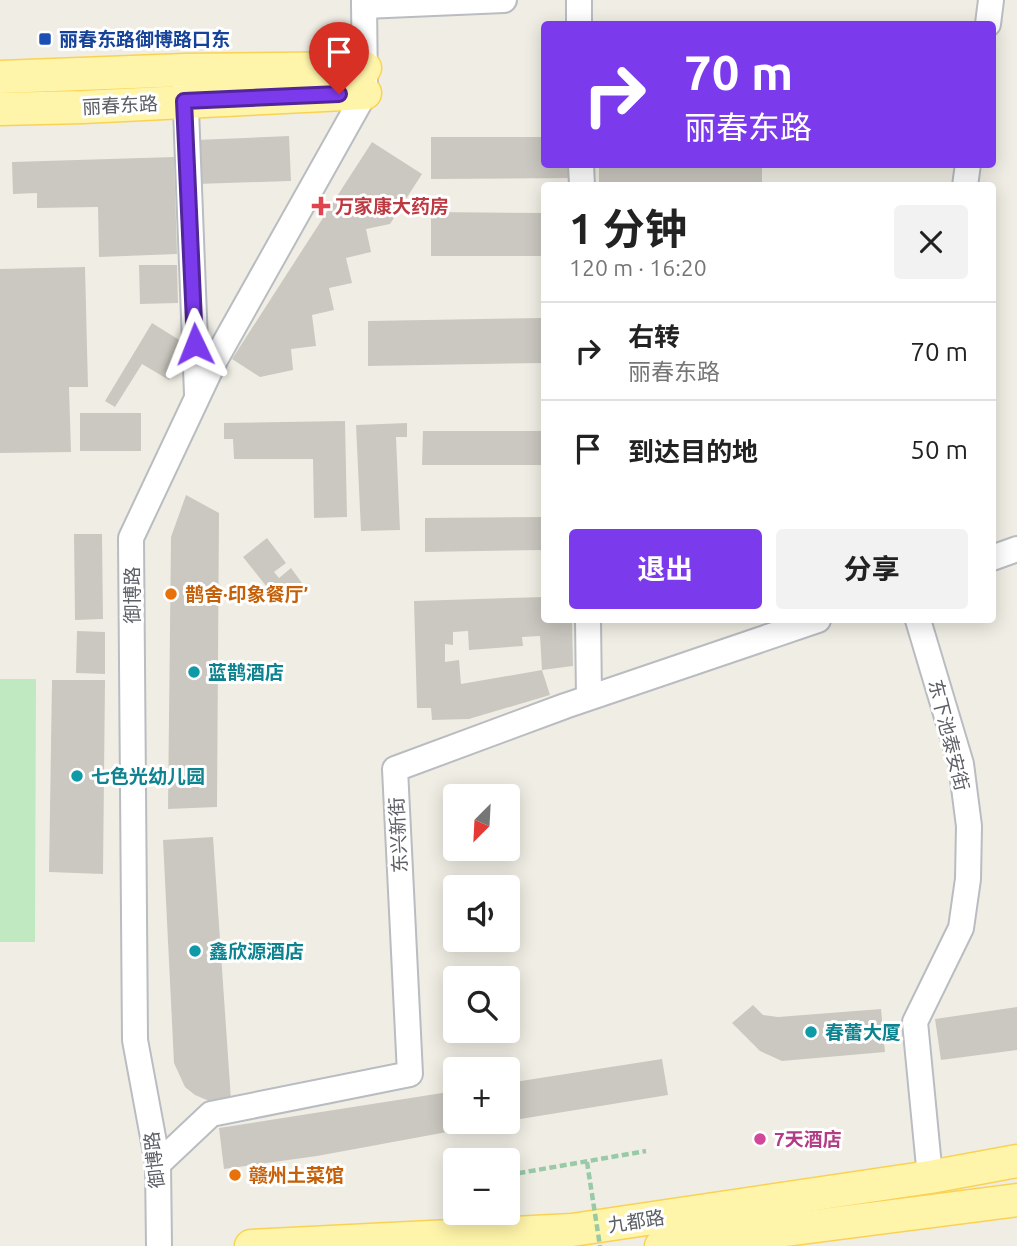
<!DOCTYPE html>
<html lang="zh">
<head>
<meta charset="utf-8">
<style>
  :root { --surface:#fff; --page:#f2f2f2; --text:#222; --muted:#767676; --line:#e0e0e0; --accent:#7c3aed }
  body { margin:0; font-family:Ubuntu,"Noto Sans SC",sans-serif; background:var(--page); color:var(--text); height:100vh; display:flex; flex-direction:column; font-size:26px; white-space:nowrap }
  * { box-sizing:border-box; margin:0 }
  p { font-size:23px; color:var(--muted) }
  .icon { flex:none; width:38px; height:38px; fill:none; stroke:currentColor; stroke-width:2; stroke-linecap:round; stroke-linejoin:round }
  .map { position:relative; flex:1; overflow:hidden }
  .side { position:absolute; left:541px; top:182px; width:455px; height:441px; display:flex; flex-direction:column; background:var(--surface); border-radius:7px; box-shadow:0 4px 18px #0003 }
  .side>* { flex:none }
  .guide { position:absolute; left:541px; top:21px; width:455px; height:147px; border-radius:7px; box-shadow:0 4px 18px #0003; background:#7c3aed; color:#fff; overflow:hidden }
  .needle { width:46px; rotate:204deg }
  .buttons { position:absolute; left:443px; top:784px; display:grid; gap:14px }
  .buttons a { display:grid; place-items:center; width:77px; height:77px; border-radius:7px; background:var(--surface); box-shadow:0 4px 18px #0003; font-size:35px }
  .pin { position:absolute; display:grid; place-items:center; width:60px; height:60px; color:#fff; margin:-72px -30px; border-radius:50% 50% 50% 0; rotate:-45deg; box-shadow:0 0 7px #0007 }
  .pin .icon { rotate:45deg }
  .me { position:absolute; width:77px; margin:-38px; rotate:358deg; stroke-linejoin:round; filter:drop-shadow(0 0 5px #0008) }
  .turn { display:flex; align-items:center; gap:24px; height:147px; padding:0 28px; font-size:32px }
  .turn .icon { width:91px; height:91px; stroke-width:2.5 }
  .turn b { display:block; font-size:49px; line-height:60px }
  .round { display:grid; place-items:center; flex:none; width:74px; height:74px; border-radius:7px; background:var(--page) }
  .headline { display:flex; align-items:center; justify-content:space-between; height:119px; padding:0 28px }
  h1 { font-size:42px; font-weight:700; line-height:52px }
  .action { display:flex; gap:14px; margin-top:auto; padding:14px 28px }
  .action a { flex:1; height:80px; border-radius:7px; background:var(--accent); color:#fff; font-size:28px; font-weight:700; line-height:80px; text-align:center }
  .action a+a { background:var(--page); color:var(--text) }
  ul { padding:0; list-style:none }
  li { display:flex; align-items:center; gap:21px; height:98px; padding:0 28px; border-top:2px solid var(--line) }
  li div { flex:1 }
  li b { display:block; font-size:26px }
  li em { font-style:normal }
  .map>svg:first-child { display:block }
</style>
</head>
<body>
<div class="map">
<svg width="1017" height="1246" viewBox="0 0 1017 1246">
  <rect width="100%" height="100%" fill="#f0eee4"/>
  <path fill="#c0e9c1" d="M0,679H36L35,942H0Z"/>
  <g fill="#cbc8c1">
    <path d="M289,136L291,181L197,184L196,140Z"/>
    <path d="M431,137H544V164H572V178L431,179Z"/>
    <path d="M372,142L422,174L390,224L366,229L371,252L346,258L352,283L329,288L334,310L312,315L316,346L291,349L293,370L260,377L232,359Z"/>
    <path d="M174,157L177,254L99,257L98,207L37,208V193L13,194L12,162Z"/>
    <rect x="599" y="166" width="163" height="20"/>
    <path d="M431,212L544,213V256H431Z"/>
    <path d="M139,265H177L178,303L140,304Z"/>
    <path d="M85,267L88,387H69L71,452L0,453V269Z"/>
    <path d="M544,318V363L368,366V321Z"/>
    <path d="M152,323L189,346L169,380L142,364L115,407L105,401Z"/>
    <rect x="80" y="413" width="61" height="38"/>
    <path d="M345,421L347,517L314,518L313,459H234L233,439H224V423Z"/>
    <path d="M407,423V437H396L400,530L361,531L356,425Z"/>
    <path d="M423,431H544V465H422Z"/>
    <path d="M186,495L219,513L217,807L168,809L171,537Z"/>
    <path d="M544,517V550L425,552V518Z"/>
    <path d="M74,534H102L103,619L75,620Z"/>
    <path d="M267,538L286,563L274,572L279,578L291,568L302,583L278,601L243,557Z"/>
    <path d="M544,597V620H572L573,666L542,670L540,636L522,637L523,646L469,650L468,631L453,632V645L445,644V662L459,660L461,684L542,670L550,695L469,719L432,720L431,708H417L414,601Z"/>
    <path d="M77,631L105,632V674L76,673Z"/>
    <path d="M52,680H105L103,874L49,872Z"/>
    <path d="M213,837L231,1100L209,1101L195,1095L185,1087L174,1063L163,840Z"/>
    <path d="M753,1005L763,1015L778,1017L881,1009L885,1052L782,1061L760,1051L732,1023Z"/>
    <path d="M1017,1007V1050L941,1060L935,1019Z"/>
    <path d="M662,1059L668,1095L508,1121V1083Z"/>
    <path d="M455,1091V1122L496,1123L317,1156L224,1169L219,1128Z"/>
  </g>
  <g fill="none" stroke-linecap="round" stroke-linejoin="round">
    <g stroke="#b9bcc1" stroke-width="28">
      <g id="minor">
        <path d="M579,0V24"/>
        <path d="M364,6L504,0"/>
        <path d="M988,24L991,0"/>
        <path d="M185,84L197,394"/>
        <path d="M581,164L582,186"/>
        <path d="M965,186L968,164"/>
        <path d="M992,558L1017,549"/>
        <path d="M588,620L589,697"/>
        <path d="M918,620L961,764L969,826L968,879L961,928L915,1022L930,1177"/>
        <path d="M158,1164L211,1114L410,1074L395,769L565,706L818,620"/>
        <path d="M159,1246L158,1164L135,1040L131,538L214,362L365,93L364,0"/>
      </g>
    </g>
    <g stroke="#fad253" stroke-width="35">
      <g id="major">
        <path d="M0,77L185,70L365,68"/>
        <path d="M0,109L83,107L365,93"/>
        <path d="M251,1246L572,1230L930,1177L1017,1161"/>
        <path d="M661,1246L1017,1200"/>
      </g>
    </g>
    <path stroke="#98caa8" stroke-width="4.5" stroke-dasharray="7 3.5" stroke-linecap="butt" d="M508,1175L646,1151"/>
    <use href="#minor" stroke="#fff" stroke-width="24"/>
    <use href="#major" stroke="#fff5aa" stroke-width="32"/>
    <path stroke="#98caa8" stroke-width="4.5" stroke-dasharray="7 3.5" stroke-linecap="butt" d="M587,1162L600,1246"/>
  </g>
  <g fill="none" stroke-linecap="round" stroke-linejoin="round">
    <g stroke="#51269a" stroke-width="18">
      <path id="route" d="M195,344L184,101L339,94"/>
    </g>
    <use href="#route" stroke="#7c3aed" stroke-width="12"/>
  </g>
  <rect fill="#1a4fb4" stroke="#fff" stroke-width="2.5" x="38" y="32" width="14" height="14" rx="3.5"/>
  <path fill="#e0444e" stroke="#fff" stroke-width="2.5" d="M317.5 195.5h7v7h7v7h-7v7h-7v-7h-7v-7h7z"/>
  <g fill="#e8710a" stroke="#fff" stroke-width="2.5">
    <circle cx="171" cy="594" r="7"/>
    <circle cx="235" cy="1175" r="7"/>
  </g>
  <g fill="#0f9aa8" stroke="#fff" stroke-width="2.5">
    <circle cx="194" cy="672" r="7"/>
    <circle cx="77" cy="776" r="7"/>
    <circle cx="195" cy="951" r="7"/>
    <circle cx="811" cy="1032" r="7"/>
  </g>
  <circle fill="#d1479c" stroke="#fff" stroke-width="2.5" cx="760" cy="1139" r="7"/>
  <g text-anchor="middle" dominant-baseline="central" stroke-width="6" stroke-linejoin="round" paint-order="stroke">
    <g font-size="19" font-weight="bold" fill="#164399" stroke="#fff" text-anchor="start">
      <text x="59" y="39">丽春东路御博路口东</text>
    </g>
    <g font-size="19" fill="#5c6066" stroke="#fff">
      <text transform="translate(120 105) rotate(-3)">丽春东路</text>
      <text transform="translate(132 595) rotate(-90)">御博路</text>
      <text transform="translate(949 735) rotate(76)">东下池泰安街</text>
      <text transform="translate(398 835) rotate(-93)">东兴新街</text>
      <text transform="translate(154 1160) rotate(-96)">御博路</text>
      <text transform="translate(636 1221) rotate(-9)">九都路</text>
    </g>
    <g font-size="19" font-weight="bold" fill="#be3a42" stroke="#fff" text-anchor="start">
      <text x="335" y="206">万家康大药房</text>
    </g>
    <g font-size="19" font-weight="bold" fill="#c56008" stroke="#fff" text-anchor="start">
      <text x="185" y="594">鹊舍·印象餐厅’</text>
      <text x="249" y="1175">赣州土菜馆</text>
    </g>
    <g font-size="19" font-weight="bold" fill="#0d838f" stroke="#fff" text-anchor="start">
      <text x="208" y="672">蓝鹊酒店</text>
      <text x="91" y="776">七色光幼儿园</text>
      <text x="209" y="951">鑫欣源酒店</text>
      <text x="825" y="1032">春蕾大厦</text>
    </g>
    <g font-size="19" font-weight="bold" fill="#b23c85" stroke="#fff" text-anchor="start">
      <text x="774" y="1139">7天酒店</text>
    </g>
  </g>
</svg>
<div class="buttons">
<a><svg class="needle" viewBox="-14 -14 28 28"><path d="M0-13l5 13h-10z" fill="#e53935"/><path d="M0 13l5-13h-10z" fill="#767676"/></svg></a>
<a><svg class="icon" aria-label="sound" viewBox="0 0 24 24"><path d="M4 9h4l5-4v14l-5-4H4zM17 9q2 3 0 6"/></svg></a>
<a><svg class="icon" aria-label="search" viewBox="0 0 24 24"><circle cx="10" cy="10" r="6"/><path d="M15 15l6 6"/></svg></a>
<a>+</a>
<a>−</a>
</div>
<div class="pin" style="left:339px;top:94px;background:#d93025"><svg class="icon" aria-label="arrive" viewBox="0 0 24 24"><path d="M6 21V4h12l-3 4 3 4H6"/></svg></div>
<svg class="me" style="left:195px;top:344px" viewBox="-20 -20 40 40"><path d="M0-17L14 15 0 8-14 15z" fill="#7c3aed" stroke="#fff" stroke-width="4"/></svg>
<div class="guide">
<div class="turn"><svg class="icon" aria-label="right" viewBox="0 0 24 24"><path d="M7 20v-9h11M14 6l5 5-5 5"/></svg><div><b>70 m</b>丽春东路</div></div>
</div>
<section class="side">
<div class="headline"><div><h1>1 分钟</h1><p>120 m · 16:20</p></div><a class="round"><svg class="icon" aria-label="close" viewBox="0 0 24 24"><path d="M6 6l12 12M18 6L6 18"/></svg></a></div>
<ul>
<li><svg class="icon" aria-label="right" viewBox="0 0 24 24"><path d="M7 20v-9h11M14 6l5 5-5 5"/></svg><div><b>右转</b><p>丽春东路</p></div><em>70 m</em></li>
<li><svg class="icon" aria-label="arrive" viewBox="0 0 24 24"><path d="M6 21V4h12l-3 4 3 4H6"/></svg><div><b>到达目的地</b></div><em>50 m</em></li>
</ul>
<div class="action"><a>退出</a><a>分享</a></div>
</section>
</div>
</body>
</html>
